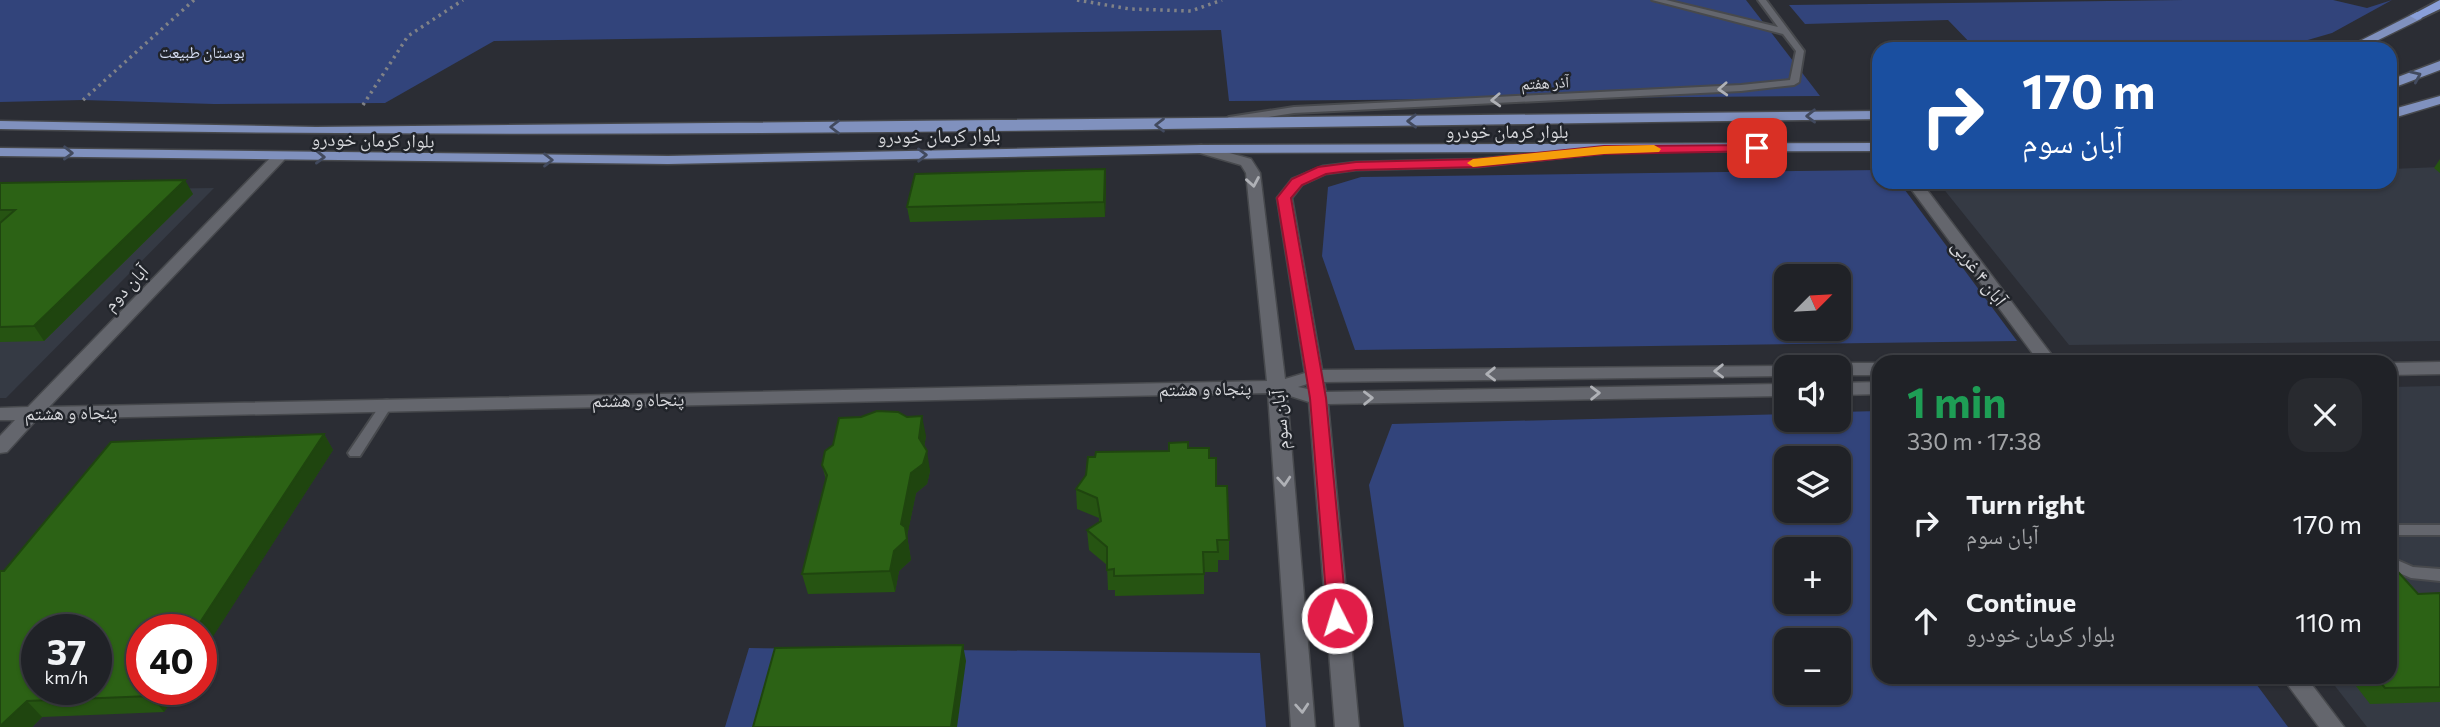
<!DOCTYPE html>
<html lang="en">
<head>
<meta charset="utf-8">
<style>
  :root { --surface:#202227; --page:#282a2f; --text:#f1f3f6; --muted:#a2a4a7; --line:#3d3f44 }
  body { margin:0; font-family:Commissioner,"Noto Naskh Arabic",sans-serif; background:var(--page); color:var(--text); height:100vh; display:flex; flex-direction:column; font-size:26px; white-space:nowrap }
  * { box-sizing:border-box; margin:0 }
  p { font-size:23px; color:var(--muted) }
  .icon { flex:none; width:38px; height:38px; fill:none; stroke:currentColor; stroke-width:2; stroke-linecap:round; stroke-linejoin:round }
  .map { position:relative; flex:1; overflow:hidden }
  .sheet { position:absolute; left:1872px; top:355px; width:525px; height:329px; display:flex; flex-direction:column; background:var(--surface); border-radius:21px; box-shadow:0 2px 5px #0004,0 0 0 2px var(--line) }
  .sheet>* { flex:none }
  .guide { position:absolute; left:1872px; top:42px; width:525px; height:147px; border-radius:21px; box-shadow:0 2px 5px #0004,0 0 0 2px var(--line); background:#1a4fa0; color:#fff; overflow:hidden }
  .needle { width:46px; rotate:66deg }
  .buttons { position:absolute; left:1774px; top:264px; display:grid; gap:14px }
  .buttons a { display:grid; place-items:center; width:77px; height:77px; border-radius:14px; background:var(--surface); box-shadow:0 2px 5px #0004,0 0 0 2px var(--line); font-size:35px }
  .speed { position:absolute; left:21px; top:614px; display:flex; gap:14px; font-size:35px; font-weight:700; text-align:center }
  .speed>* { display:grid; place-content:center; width:91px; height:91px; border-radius:50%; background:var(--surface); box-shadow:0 2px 5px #0004,0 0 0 2px var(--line); line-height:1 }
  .speed small { font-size:18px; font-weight:400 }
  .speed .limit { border:10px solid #d22; background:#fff; color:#111 }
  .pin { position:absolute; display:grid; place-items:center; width:60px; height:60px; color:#fff; margin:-30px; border-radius:14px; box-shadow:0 4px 10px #0006 }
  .me { position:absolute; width:77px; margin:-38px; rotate:355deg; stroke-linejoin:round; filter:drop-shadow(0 0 5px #0008) }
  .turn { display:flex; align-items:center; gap:24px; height:147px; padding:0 35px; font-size:32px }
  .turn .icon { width:91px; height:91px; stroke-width:2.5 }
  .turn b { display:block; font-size:49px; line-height:60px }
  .round { display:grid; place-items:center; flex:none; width:74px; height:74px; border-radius:21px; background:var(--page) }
  .head { display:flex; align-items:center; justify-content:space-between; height:119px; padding:0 35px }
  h1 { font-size:42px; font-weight:700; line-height:52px; color:#1e9e55 }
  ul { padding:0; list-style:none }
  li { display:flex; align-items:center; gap:21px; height:98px; padding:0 35px }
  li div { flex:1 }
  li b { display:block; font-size:26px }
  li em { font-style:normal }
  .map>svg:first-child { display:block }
</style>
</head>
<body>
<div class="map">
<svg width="2440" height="727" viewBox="0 0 2440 727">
  <rect width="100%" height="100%" fill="#2b2d34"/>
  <g fill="#353a44">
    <path d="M2440,167V341L2069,345L1942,187L2058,182H2390L2391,169Z"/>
    <path d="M214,188L6,398H0V191Z"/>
    <path d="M2440,386V727H2367L2328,677H2390L2391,387Z"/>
  </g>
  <g fill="#32447b" fill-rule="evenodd">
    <path d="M0,0H1746L1820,96L1229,101L1221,30L494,41L385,103L214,104L83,100L0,102Z"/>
    <path d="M2184,0H2333L2367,8L2392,0L2332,33L2276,49H1976L1948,20L1805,24L1789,5Z"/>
    <path d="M1879,170L1880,182H1899L2017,341L1355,350L1322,256L1328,187L1361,177ZM1839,276V329H1787V276Z"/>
    <path d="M1879,411L1880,677H2251L2288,727H1404L1369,485L1392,424L1787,414V420H1839V412ZM1787,458H1839V511H1787ZM1787,550H1839V602H1787ZM1787,640H1839V693H1787Z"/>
    <path d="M749,648L1260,653L1266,727H725Z"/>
  </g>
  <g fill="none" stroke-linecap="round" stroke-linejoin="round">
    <g stroke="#47494d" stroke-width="4">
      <g id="service">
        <path d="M1652,0H1666L1778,27L1758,0H1766L1804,51L1799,82L1794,85L1741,91L1294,113L1229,123L1224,120L1229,117L1294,107L1741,85L1790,80L1796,51L1783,34Z"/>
        <path d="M387,400L393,404L360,456H350L348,453L350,450L383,401Z"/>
        <rect x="2390" y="525" width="50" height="10"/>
        <path d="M2390,557L2413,567L2440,569V581L2411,578L2390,569Z"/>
      </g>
    </g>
    <g stroke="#47494d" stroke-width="3">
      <g id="minor">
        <path d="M1906,182H1921L2057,362H2039Z"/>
        <path d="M2282,677H2306L2344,727H2319Z"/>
      </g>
    </g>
    <g stroke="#47494d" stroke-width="3">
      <g id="tertiary">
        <path d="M1201,145L1251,159L1260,173L1285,379L1305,373L1277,198L1292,179L1323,166L1356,162L1478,159L1603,146L1610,150L1608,153L1478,167L1356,170L1326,174L1302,185L1292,198L1322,370L1793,366L1787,368V376L1324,382L1326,392L1787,384V396L1328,404L1359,727H1335L1309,402L1287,395L1315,727H1291L1268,393L37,419L7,452L0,453V436L15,420H0V408L28,407L274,154L279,153L286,157L284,160L49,407L1267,381L1246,173L1241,165L1196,152V146ZM1307,384L1308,389L1298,387Z"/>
        <path d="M2440,362V374L2390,375V363Z"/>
        <path d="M1839,363H1880V375H1839V368H1831Z"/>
        <path d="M1880,382V394L1839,395V383Z"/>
      </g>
    </g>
    <g stroke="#47494d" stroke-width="3">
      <g id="primary">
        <path d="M2417,12L2423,16L2421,19L2360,49H2344Z"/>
        <path d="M2440,61V70L2390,89V80Z"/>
        <path d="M2440,96V104L2390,119V110Z"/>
        <path d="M1880,111V119C1253,127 626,141 0,129V121L316,127Z"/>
        <path d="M1880,143V151L1201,153L668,164L0,156V148L668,156L1201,145Z"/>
      </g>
    </g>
    <g stroke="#47494d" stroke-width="4">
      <path id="trunk" d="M2440,0V9L2417,20L2410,16Z"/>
    </g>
    <g stroke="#808287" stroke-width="3.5" stroke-dasharray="2.5 4.5" stroke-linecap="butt">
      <path d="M1077,0L1130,9L1191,11L1222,0"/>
      <path d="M83,100L194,0"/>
      <path d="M363,105L408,36L463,0"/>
    </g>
    <use href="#service" fill="#64666d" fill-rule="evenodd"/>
    <use href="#minor" fill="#64666d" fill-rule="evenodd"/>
    <use href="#tertiary" fill="#64666d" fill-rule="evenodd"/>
    <use href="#primary" fill="#8091be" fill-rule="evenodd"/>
    <use href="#trunk" fill="#899fd9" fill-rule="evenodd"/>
  </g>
  <g fill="#265412">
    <path d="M2440,159V173L2434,168Z"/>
    <path d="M1105,169L1106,183L1105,217L910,222L907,207Z"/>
    <path d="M0,183L193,194L44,341L0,342Z"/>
    <path d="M861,417L926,436L924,447L930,471L927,484L916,493L907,536L911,560L899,571L895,592L808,594L802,574L826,480L822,465L833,445Z"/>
    <path d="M324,434L333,450L164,712L42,717L32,727L4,571Z"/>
    <path d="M1188,448L1209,458L1229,540V560H1218V572H1204V594L1115,596V590H1108L1107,565L1089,550L1087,530L1099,522V518L1077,509L1076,489L1086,475L1095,457L1169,451Z"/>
    <path d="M2440,593V702L2370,704L2349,677H2390L2418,594Z"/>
  </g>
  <g fill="#1f450f">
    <path d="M1105,169L1106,183L1105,217L1104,202Z"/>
    <path d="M185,180L193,194L44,341L34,326Z"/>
    <path d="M922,416L926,436L922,458L919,438Z"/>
    <path d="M324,434L333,450L201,655V630H195Z"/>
    <path d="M927,451L930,471L927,484L916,493L907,536L911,560L899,571L895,592L890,571L911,473Z"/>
    <path d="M963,645L966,661L957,727H951Z"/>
    <path d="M155,690H179L164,712L151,696Z"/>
    <path d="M27,701L42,717L32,727H0Z"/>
  </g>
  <g fill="#2c6215" stroke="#1f450f" stroke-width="2" fill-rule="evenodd">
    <path d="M1105,169L1104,202L907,207L915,174Z"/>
    <path d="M185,180L34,326L0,327V223L15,210H0V183Z"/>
    <path d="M877,411L898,412L907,417L922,416L919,438L927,451L923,464L911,473L901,524L905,527L907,539L894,551L890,571L802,574L827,475L822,465L825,451L833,445L839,418L861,417Z"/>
    <path d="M324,434L195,630H142V690H155L151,696L27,701L0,726V571H4L111,442ZM37,630H96V690H37Z"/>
    <path d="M1188,442V448H1209V458H1216V486H1227L1229,540H1217L1218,552H1203L1204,574L1114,576V569L1107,570V547L1087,530L1101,521L1097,498L1076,489L1086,475L1088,457H1095L1096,452L1169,451V443Z"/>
    <path d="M2390,563L2418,594L2440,593V687L2385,688L2376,677H2390Z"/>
    <path d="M963,645L951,727H753L775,648Z"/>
  </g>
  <defs><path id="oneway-chevron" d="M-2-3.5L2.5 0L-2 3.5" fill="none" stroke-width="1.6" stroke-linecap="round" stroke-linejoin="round" transform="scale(1.75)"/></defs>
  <g stroke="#424a5e">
    <use href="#oneway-chevron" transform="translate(2416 76) rotate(-24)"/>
    <use href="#oneway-chevron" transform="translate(1811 116) rotate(179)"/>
    <use href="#oneway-chevron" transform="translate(1412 121) rotate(179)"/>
    <use href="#oneway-chevron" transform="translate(1160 125) rotate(180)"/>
    <use href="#oneway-chevron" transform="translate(835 127) rotate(180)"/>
    <use href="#oneway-chevron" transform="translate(68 153) rotate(1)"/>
    <use href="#oneway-chevron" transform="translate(922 155) rotate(-1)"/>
    <use href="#oneway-chevron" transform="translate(320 157) rotate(1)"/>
    <use href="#oneway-chevron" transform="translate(548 160)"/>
  </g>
  <g stroke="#afb1b6">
    <use href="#oneway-chevron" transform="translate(1723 89) rotate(177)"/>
    <use href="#oneway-chevron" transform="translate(1496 100) rotate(177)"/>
    <use href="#oneway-chevron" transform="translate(1253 182) rotate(80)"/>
    <use href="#oneway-chevron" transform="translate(1719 371) rotate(179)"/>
    <use href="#oneway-chevron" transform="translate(1491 374) rotate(179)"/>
    <use href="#oneway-chevron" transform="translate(1595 393) rotate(-1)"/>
    <use href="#oneway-chevron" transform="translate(1368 398) rotate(-1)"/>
    <use href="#oneway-chevron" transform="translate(1284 481) rotate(86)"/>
    <use href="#oneway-chevron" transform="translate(1302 708) rotate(86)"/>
  </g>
  <path fill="#e11d48" stroke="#92132f" stroke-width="2" d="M1757,145L1763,148L1761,151L1604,154L1478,167L1356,170L1326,174L1302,185L1291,198L1326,398L1347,618L1344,623L1337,626L1330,623L1328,618L1310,398L1277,198L1292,179L1318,167L1356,162L1478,159L1604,146Z"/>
  <path fill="#f59e0b" d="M1654,145L1661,149L1659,152L1604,154L1473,167L1467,163L1473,159L1604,146Z"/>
  <g text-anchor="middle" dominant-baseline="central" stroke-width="5" stroke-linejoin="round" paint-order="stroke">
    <g font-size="16" fill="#d9e1f6" stroke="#21242a">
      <text x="202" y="51">بوستان طبیعت</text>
    </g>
    <g font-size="16" fill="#d8d9dd" stroke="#21242a">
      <text transform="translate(1545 82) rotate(-3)">آذر هفتم</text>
    </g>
    <g font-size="19" fill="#d8d9dd" stroke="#21242a">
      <text x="1507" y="130">بلوار کرمان خودرو</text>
      <text transform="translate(939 135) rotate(-1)">بلوار کرمان خودرو</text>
      <text transform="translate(373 139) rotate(1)">بلوار کرمان خودرو</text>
      <text transform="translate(1980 272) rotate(53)">آبان ۴ غربی</text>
      <text transform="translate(125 287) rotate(-46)">آبان دوم</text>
      <text transform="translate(1205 388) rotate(-1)">پنجاه و هشتم</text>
      <text transform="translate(638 399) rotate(-1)">پنجاه و هشتم</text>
      <text transform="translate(71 412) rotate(-1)">پنجاه و هشتم</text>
      <text transform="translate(1279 420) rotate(-95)">آبان سوم</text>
    </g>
  </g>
</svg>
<div class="buttons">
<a><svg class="needle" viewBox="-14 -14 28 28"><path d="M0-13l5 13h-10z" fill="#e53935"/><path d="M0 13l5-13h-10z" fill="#a2a4a7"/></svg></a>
<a><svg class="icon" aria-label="sound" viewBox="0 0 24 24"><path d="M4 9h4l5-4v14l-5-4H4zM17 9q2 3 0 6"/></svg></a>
<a><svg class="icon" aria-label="layers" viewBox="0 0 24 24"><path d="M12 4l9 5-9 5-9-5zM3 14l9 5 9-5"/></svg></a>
<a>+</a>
<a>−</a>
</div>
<div class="speed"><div>37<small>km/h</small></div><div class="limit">40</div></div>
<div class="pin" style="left:1757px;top:148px;background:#d93025"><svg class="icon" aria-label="arrive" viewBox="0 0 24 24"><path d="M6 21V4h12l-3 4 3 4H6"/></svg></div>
<svg class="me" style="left:1337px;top:618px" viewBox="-20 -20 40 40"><circle r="17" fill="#e11d48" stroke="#fff" stroke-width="3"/><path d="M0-11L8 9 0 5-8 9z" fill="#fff"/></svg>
<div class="guide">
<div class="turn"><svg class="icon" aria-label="right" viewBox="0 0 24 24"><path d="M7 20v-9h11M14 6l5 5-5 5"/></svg><div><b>170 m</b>آبان سوم</div></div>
</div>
<section class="sheet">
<div class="head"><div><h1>1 min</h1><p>330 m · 17:38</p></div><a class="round"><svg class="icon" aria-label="close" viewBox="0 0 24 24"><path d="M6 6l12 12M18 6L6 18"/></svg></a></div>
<ul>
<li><svg class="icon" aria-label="right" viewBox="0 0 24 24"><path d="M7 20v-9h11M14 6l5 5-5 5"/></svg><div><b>Turn right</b><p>آبان سوم</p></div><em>170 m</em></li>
<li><svg class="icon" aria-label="ahead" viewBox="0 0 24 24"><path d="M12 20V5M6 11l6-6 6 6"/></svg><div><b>Continue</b><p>بلوار کرمان خودرو</p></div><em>110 m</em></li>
</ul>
</section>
</div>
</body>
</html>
